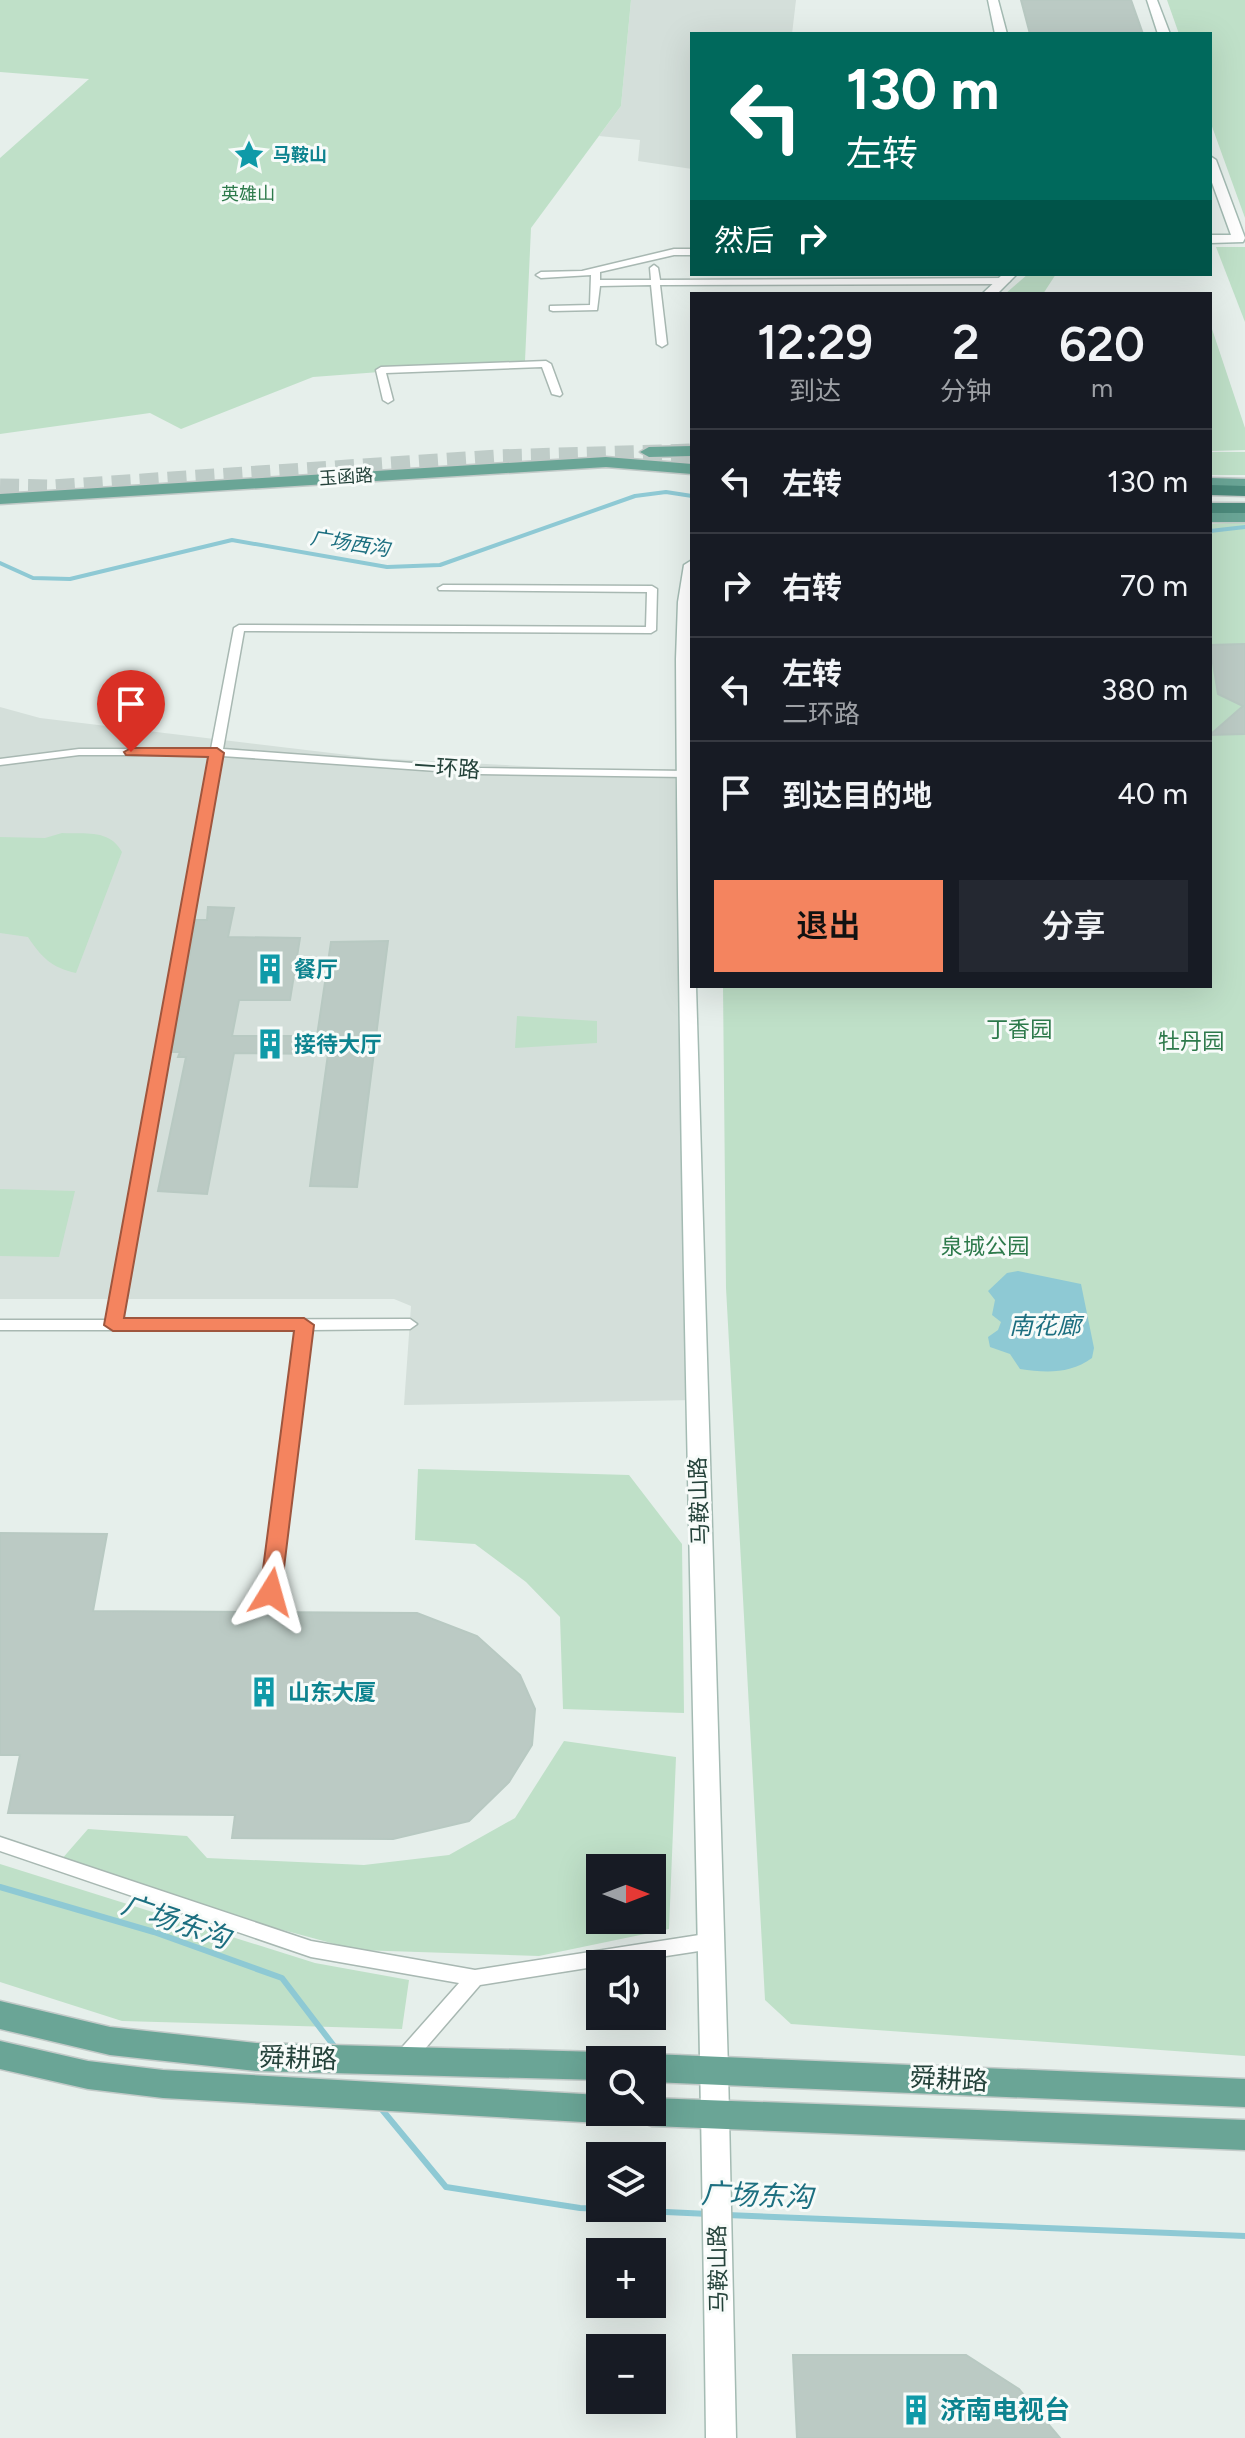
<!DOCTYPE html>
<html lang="zh">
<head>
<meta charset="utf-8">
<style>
  :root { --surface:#171b24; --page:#242831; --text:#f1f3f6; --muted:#9ea1a6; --line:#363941; --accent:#f4845f }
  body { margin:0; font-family:Figtree,"Noto Sans SC",sans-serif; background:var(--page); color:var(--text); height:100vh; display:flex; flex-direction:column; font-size:30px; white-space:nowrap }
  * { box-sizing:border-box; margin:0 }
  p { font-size:26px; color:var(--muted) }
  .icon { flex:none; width:44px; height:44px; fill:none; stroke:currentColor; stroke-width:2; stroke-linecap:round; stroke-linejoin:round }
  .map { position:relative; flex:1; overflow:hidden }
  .sheet { position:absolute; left:690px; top:292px; width:522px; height:696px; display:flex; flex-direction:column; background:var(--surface); border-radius:0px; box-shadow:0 8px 32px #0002 }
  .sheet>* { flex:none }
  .top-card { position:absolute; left:690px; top:32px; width:522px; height:244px; border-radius:0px; box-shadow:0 8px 32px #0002; background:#00695c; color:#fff; overflow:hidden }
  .needle { width:52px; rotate:90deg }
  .buttons { position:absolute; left:586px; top:1854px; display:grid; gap:16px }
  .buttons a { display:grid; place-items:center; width:80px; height:80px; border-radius:0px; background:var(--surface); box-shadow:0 8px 32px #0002; font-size:40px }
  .pin { position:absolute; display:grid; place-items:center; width:68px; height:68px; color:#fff; margin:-82px -34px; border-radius:50% 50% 50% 0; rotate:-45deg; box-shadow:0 0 8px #0007 }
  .pin .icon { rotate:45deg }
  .me { position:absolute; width:88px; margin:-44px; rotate:8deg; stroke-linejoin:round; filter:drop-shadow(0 0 6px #0008) }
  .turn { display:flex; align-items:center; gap:28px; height:168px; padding:0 24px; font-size:36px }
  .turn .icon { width:104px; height:104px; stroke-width:2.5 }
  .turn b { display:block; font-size:56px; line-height:68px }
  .then { display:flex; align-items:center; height:76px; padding:0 24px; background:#0003; gap:16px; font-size:30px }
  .eta { display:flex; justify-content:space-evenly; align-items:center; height:136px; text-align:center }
  .eta b { font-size:48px; font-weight:600; line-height:56px }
  .primary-button { display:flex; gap:16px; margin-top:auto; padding:16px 24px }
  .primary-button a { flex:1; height:92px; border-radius:0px; background:var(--accent); color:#111; font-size:32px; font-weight:600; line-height:92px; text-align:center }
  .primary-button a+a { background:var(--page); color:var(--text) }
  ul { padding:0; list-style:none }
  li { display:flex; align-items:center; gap:24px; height:104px; padding:0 24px; border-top:2px solid var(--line) }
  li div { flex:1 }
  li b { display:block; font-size:30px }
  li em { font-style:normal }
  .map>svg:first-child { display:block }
</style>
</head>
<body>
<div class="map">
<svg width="1245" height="2438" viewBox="0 0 1245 2438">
  <rect width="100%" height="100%" fill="#e6efeb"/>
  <g fill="#d4dfda">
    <path d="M631,0H796L792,34H692V169L638,161L640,140L599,136L621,106Z"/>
    <path d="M0,707L40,718L373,758L675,774L696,1400L404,1405L411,1306L394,1299H0Z"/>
  </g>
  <g fill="#bfe0c8" fill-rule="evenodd">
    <path d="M0,0H631L621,106L531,228L525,361L313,377L181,429L150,413L0,434V158L89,79L0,72Z"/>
    <path d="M1167,0H1245V218L1210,121V34H1179Z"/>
    <path d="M1216,247H1245V322Z"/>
    <path d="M1028,274H1056L1043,294H1005Z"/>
    <path d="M1210,323L1245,428V450L1210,451Z"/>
    <rect x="1210" y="452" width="35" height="23"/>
    <path d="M1245,522V2056L791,2024L765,2000L726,1288L723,986H1210V524Z"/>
    <path d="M62,833C85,834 110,829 122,852L76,973C52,968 41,957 28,937L0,933V837L45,838Z"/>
    <path d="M517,1016L597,1021V1043L515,1048Z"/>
    <path d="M0,1189L75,1191L59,1257L0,1256Z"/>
    <path d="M418,1469L629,1475L682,1544L684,1713L563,1709L560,1617L526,1582L475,1544L415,1540Z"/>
    <path d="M564,1741L676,1757L669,1929L539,1956L357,1950L54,1868L88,1829L187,1836L207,1858L364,1865L449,1855L515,1818ZM600,1868H652V1920H600Z"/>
    <path d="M0,1864L315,1963L409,1980L402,2029L122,2021L0,1982Z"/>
  </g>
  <path fill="#8ec9d4" d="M1018,1271L1081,1284L1094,1348L1092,1358C1070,1374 1046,1373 1020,1369L1010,1354L990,1347L988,1337L998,1330L1001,1322L992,1315L995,1300L988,1291L1007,1273Z"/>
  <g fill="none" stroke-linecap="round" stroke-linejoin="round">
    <g stroke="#8ec9d4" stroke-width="4">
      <path d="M1210,531L1245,527"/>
      <path d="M0,563L33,578L70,579L232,540L387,567L440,565L635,496L666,492L692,496"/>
    </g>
    <g stroke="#8ec9d4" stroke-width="6">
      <path d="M0,1887L154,1932L282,1978L337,2050"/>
      <path d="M379,2106L446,2187L580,2208L709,2214"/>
      <path d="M727,2215L1245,2236"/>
    </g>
  </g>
  <g fill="#bbcac4" stroke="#b8c9c2" stroke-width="2">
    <path d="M1021,0H1131L1143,34H1030Z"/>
    <path d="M1245,644V734L1210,735L1243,706L1218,694L1210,645Z"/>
    <path d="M208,907L234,908L228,937L300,938L290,1000H239L232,1036H317L331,942L388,941L357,1187L310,1186L328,1054L234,1053L207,1194L158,1191L186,1057H178L180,1052H172L196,920H207Z"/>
    <path d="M0,1533L107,1534L93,1611L417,1613L477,1636L520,1675L535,1709L532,1745L509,1782L469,1821L393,1839L232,1838L235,1815L8,1813L20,1755H0Z"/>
    <path d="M793,2355H966L1019,2389L1060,2438H797Z"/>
  </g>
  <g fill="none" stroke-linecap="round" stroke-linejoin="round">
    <path stroke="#bfccc8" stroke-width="19" stroke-dasharray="19 9" stroke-linecap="butt" d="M0,488L53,489L496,459L692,453"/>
    <g stroke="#a8b8b2" stroke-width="3">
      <g id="minor">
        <path d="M674,249H692V255H674L600,272V280H651L650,268L654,265L658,268L660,280L1005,278L1010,281L1005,284L660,285L667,344L662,347L657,344L651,285L600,286L597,310L553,311L550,310V306L590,305L591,275L541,278L536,275L541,272L582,271Z"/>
        <path d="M546,361L551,364L562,394L560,396L552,394L542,367L386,373L393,400L388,403L383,400L376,370L381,367Z"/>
        <path d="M443,585L652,586L657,589L656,630L651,633L244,631L223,749L480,768L686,771L692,774L686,777L480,774L222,756L121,1320L410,1319L417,1324L410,1329L311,1330L279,1592L277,1596L271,1598L265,1596L263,1592L296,1330H0V1320H107L210,755H79L0,765V759L79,749H211L234,628L239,625L646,627L647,592L439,590L438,588Z"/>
        <path d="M0,1837L311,1941L475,1970L712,1933L718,1936L721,1941L718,1946L712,1949L614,1964H600V1966L480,1985L411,2065L404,2067L397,2065L395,2059L397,2053L459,1983L311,1957L0,1851Z"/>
      </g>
    </g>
    <g stroke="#a4bbb3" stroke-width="3">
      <g id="secondary">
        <path d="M988,0H998L1007,34H995Z"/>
        <path d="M1147,0H1157L1170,34H1158Z"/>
        <path d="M1210,156L1216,160L1245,238L1243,242L1210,243V235H1231L1210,177Z"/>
        <path d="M1003,274H1017L997,294H982Z"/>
        <path d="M692,560V986H696L728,2069L736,2438H706C699,1845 679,1252 676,659L678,602L684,565Z"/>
      </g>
    </g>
    <g stroke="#c2cac8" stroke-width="3">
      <g id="primary">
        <path d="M692,446V456L649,457L640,452L649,447Z"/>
        <path d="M606,457L692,464V474L606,467L0,504V494Z"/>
        <path d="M1210,478L1245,479V489L1210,488Z"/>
        <rect x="1210" y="512" width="35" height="10"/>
        <path d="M0,2001L110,2027L256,2043L600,2052L613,2060H600V2080L256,2071L110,2055L0,2029Z"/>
        <path d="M0,2041L88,2061L163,2070L600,2095V2112H615L611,2119L600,2123L163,2098L88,2089L0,2069Z"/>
        <path d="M652,2054L1245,2079V2107L652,2082V2060H640Z"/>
        <path d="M652,2098L1245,2120V2150L652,2126L641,2122L636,2112H652Z"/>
      </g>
    </g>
    <g stroke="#c2cac8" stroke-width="3">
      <g id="trunk">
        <path d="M1210,485L1245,486V496L1210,495Z"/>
        <rect x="1210" y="503" width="35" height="10"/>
      </g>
    </g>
    <use href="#minor" fill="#fff" fill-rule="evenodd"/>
    <use href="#secondary" fill="#fff" fill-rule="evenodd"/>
    <use href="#primary" fill="#6aa596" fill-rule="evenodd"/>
    <use href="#trunk" fill="#4c8a7c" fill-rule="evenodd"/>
  </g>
  <path fill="#f4845f" stroke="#9f563e" stroke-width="2" d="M131,748H217L224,753L124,1318H304L314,1325L281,1592L271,1600L260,1592L294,1331H113L104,1325L208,757L126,755L124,752Z"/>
  <defs>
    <g id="sight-bare" transform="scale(2.4)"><path d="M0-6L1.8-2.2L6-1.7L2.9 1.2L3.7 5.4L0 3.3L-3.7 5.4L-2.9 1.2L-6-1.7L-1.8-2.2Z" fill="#0f9aa8" stroke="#f7fbf9" stroke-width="2.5" paint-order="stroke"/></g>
    <g id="building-bare" transform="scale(2.4)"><path d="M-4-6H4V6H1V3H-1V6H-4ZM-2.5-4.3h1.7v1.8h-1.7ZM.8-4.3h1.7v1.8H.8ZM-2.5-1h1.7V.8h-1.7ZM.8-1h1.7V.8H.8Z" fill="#0f9aa8" stroke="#f7fbf9" stroke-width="2.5" paint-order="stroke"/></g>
  </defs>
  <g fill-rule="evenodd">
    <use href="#sight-bare" x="249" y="155"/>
    <use href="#building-bare" x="270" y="969"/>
    <use href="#building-bare" x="270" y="1044"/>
    <use href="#building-bare" x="264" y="1692"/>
    <use href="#building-bare" x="916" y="2410"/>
  </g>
  <g text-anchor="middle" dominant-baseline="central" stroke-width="6" stroke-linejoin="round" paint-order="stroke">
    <g font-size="18" font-weight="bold" fill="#0d838f" stroke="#f7fbf9" text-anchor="start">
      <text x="273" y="155">马鞍山</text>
    </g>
    <g font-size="18" fill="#2d7a4b" stroke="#f7fbf9">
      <text x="248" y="194">英雄山</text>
    </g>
    <g font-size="18" fill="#24423a" stroke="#f7fbf9">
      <text transform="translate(346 477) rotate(-4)">玉函路</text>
    </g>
    <g font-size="20" font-style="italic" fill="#1c6f80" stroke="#f7fbf9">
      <text transform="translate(350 543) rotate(9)">广场西沟</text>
    </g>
    <g font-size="22" fill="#24423a" stroke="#f7fbf9">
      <text transform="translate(447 768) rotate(4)">一环路</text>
      <text transform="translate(699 1501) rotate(-92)">马鞍山路</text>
      <text transform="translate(718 2269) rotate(-91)">马鞍山路</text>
    </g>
    <g font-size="22" font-weight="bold" fill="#0d838f" stroke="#f7fbf9" text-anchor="start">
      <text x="294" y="969">餐厅</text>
      <text x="294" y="1044">接待大厅</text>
      <text x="288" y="1692">山东大厦</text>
    </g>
    <g font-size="22" fill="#2d7a4b" stroke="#f7fbf9">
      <text x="1019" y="1029">丁香园</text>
      <text x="1191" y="1041">牡丹园</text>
      <text x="985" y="1246">泉城公园</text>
    </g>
    <g font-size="24" font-style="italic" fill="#1c6f80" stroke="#f7fbf9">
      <text x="1045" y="1325">南花廊</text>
    </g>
    <g font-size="26" fill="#24423a" stroke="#f7fbf9">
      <text transform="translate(298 2058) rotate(2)">舜耕路</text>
      <text transform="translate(949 2079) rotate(3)">舜耕路</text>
    </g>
    <g font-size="26" font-weight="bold" fill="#0d838f" stroke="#f7fbf9" text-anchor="start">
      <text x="940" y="2410">济南电视台</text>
    </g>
    <g font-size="28" font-style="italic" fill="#1c6f80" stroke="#f7fbf9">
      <text transform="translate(176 1921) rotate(19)">广场东沟</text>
      <text transform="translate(757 2195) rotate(2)">广场东沟</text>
    </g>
  </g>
</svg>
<div class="buttons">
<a><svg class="needle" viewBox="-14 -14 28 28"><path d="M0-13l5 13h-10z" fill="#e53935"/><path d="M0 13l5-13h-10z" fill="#9ea1a6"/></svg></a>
<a><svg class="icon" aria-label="sound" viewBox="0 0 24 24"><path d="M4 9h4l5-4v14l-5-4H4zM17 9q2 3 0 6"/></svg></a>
<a><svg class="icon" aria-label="search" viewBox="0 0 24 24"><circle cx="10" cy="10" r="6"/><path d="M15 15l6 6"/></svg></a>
<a><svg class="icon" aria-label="layers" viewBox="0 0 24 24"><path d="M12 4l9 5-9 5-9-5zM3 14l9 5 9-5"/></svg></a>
<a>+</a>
<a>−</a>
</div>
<div class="pin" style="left:131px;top:752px;background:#d93025"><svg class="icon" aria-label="arrive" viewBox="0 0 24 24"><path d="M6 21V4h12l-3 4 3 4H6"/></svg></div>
<svg class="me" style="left:271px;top:1592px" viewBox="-20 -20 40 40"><path d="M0-17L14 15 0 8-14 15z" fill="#f4845f" stroke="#fff" stroke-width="4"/></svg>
<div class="top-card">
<div class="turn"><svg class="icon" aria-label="left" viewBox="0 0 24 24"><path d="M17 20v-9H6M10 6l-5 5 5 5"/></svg><div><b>130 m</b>左转</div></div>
<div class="then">然后<svg class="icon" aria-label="right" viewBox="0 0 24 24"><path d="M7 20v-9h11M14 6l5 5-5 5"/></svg></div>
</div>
<section class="sheet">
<div class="eta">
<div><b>12:29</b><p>到达</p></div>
<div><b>2</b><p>分钟</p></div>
<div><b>620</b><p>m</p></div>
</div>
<ul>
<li><svg class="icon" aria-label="left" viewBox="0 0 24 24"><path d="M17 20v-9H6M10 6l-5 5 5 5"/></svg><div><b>左转</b></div><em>130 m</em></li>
<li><svg class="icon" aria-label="right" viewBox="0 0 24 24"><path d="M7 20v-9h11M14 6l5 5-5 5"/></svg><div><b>右转</b></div><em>70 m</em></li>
<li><svg class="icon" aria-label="left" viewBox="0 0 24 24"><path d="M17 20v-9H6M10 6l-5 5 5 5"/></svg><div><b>左转</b><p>二环路</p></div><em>380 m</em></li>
<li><svg class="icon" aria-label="arrive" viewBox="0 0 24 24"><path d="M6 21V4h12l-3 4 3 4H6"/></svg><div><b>到达目的地</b></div><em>40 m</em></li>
</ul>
<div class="primary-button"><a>退出</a><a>分享</a></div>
</section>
</div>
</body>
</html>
